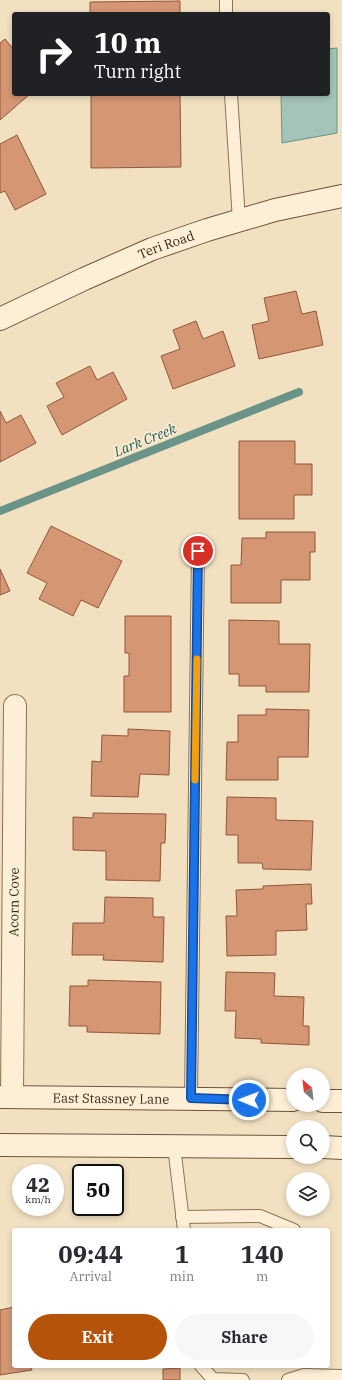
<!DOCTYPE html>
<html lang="en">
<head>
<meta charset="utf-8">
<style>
  :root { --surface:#fff; --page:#f7f7f7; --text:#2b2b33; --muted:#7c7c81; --accent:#b45309 }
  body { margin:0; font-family:"IBM Plex Serif",serif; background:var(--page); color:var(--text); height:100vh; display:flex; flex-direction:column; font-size:15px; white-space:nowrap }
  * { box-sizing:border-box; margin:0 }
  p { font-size:13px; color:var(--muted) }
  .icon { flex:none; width:22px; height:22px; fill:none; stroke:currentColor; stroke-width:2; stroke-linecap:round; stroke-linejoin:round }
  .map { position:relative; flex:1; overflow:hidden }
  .drawer { position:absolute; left:12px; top:1228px; width:318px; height:140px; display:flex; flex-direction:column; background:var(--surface); border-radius:4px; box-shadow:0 2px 6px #0003 }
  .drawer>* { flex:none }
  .banner { position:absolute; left:12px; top:12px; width:318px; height:84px; border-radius:4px; box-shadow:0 2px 6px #0003; background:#202124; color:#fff; overflow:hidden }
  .needle { width:26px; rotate:332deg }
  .fabs { position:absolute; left:286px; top:1068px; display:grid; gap:8px }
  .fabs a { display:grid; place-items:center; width:44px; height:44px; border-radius:50%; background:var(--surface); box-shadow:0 2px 6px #0003; font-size:20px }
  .speed { position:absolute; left:12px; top:1164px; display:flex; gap:8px; font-size:20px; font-weight:700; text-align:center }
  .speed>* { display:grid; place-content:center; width:52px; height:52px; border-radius:50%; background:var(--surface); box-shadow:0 2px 6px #0003; line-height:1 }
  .speed small { font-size:10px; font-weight:400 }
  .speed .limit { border:2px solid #111; border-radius:6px; background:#fff; color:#111 }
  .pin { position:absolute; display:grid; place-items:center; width:34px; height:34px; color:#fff; margin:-17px; border:2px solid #fff; border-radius:50%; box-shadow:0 1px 4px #0007 }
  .me { position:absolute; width:44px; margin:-22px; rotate:271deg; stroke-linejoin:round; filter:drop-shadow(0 0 3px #0008) }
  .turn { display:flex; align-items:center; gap:14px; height:84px; padding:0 16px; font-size:18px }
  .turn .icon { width:52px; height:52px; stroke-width:2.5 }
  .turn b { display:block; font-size:28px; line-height:34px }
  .eta { display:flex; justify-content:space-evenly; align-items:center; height:68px; text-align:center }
  .eta b { font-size:24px; font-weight:800; line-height:28px }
  .action { display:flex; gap:8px; margin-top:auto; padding:8px 16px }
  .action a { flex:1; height:46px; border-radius:24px; background:var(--accent); color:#fff; font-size:16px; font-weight:800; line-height:46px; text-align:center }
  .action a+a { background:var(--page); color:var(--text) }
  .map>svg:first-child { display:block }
</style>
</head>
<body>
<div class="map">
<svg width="342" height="1380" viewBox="0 0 342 1380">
  <rect width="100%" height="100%" fill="#f2e1c1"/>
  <path fill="#a4c4b9" stroke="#6a9487" d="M337,48V133L282,143L281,94H328V49Z"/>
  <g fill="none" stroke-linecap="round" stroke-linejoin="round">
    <path stroke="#6a9487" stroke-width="8" d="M0,511L299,392"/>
  </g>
  <g fill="#d49673" stroke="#90573a">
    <path d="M180,1V14H90V2Z"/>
    <path d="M5,39L14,50V94H30L0,120V43Z"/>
    <path d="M91,94H180L181,167L91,168Z"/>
    <path d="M17,135L46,194L15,210L5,191L0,193V144Z"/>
    <path d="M296,291L302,314L316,311L323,345L259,359L252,325L269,321L264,298Z"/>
    <path d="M196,321L203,339L223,331L235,366L173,389L161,356L180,349L173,330Z"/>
    <path d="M90,366L97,380L113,372L127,399L62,435L47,406L64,397L56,383Z"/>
    <path d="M0,411L6,423L21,415L36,443L0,462Z"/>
    <path d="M239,441H295V464H312V495H294V519H239Z"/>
    <path d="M51,526L122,561L98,608L81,600L73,616L39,599L47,583L27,573Z"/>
    <path d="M266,532H315V552H310V580H281V603H231V565H241L242,538H266Z"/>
    <path d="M0,569L10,591L0,595Z"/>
    <path d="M125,616H171V712H124V676H129V653H125Z"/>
    <path d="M229,620L279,621V644H310L309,692H266V686H239V674H229Z"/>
    <path d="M266,709L309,710L308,757H278V780H226L227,742H238V715H266Z"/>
    <path d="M128,729L170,731L169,775L140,774L138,797L91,796L92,761L101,762L102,735L128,736Z"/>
    <path d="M227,797L276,798V820L313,821L311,870L263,869L262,863H238V835H226Z"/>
    <path d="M93,813L166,814L165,843H161L160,881L106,880V851L73,850V817L93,818Z"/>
    <path d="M311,884L312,904H306L307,930L276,931V955L227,956L226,916H237L236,890L263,889V886Z"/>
    <path d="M105,897L153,898V917H164L163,962L103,960L104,955H72L73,923H104Z"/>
    <path d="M226,972L275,973L274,996L304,997L303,1026H309V1045L261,1043V1039L235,1038L236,1011H225Z"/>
    <path d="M88,980L161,982L160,1034L87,1032V1026H69L70,986H88Z"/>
    <path d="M14,1307V1366H31L32,1370L0,1375V1310Z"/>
    <path d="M180,1368V1380H163V1369Z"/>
  </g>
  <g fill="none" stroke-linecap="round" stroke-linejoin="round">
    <g stroke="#8e7157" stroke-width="14">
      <g id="lane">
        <path d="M226,0V14"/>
        <path d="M231,94L239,221"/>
        <path d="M191,1098L198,551"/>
        <path d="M174,1146L184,1230"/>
        <path d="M182,1217L260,1216L294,1230"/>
        <path d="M201,1366L213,1379L243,1380"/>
        <path d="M288,1380L304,1375L342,1376"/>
      </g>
    </g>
    <g stroke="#8e7157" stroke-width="24">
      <g id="street">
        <path id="s1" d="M12,1097L15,706"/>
      </g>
    </g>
    <g stroke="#70523a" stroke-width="24">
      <g id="secondary">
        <path id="s2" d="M0,319L84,279L152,249L207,230L275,210L342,196"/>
        <path id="s3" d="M0,1097L293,1100"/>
        <path d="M323,1101H342"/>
        <path d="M0,1145L293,1147"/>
        <path d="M323,1147L342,1148"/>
      </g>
    </g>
    <use href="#lane" stroke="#fcefd6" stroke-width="12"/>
    <use href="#street" stroke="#fcefd6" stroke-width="22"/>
    <use href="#secondary" stroke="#fcefd6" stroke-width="22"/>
  </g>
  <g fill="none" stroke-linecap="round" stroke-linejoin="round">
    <g stroke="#114b97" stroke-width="10">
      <path id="route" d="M198,551L191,1098L249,1100"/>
    </g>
    <use href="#route" stroke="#1a73e8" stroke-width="7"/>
    <path stroke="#f59e0b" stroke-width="7" d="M195,780L197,659"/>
  </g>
  <g text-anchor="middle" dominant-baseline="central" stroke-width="3.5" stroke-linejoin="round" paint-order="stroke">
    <g font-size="13" fill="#3c2a1c" stroke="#f9ecd2">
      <text stroke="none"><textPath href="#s2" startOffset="182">Teri Road</textPath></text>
      <text stroke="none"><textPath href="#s1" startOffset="195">Acorn Cove</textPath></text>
      <text stroke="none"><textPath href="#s3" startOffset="111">East Stassney Lane</textPath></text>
    </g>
    <g font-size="14" font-style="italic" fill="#2a5e58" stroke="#f9ecd2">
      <text transform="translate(145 440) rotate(-22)">Lark Creek</text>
    </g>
  </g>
</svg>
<div class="fabs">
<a><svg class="needle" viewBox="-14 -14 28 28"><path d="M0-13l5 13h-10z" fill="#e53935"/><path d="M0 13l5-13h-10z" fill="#7c7c81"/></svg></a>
<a><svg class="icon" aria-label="search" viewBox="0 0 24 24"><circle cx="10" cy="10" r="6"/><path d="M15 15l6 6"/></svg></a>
<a><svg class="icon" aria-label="layers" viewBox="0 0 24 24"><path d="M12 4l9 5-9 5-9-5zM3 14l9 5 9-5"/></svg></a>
</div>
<div class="speed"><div>42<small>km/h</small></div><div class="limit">50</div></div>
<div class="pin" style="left:198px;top:551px;background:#d93025"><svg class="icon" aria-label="arrive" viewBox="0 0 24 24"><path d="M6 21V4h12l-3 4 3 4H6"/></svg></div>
<svg class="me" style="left:249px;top:1100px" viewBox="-20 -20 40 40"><circle r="17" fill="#1a73e8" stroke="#fff" stroke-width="3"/><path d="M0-11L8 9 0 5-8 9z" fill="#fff"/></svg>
<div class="banner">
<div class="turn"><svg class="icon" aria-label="right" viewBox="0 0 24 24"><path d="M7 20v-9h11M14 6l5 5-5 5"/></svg><div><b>10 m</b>Turn right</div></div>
</div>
<section class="drawer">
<div class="eta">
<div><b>09:44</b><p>Arrival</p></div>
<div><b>1</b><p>min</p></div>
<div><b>140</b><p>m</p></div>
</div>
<div class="action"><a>Exit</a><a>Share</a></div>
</section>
</div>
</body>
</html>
